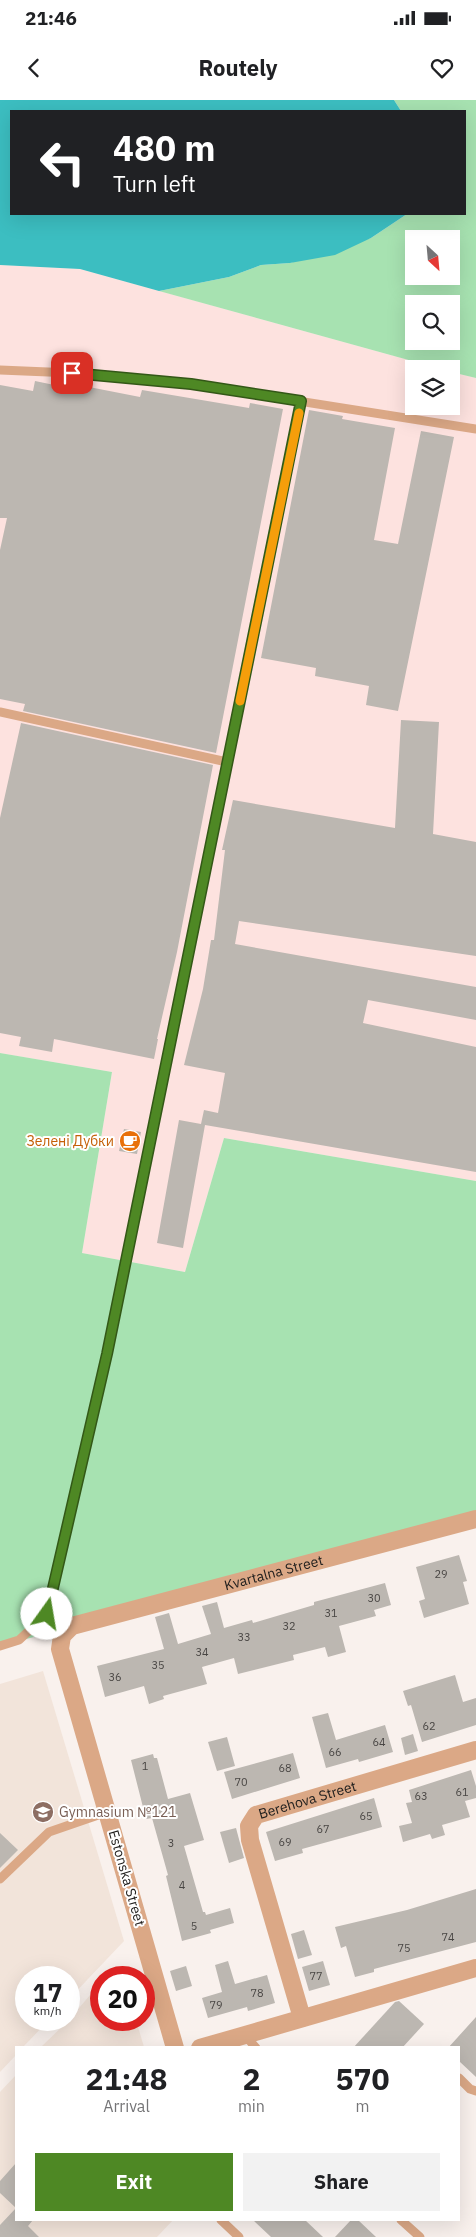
<!DOCTYPE html>
<html lang="en">
<head>
<meta charset="utf-8">
<style>
  :root { --surface:#fff; --page:#f2f2f2; --text:#202124; --muted:#757577; --accent:#4e8824 }
  body { margin:0; font-family:"IBM Plex Sans",sans-serif; background:var(--page); color:var(--text); height:100vh; display:flex; flex-direction:column; font-size:19px; white-space:nowrap }
  * { box-sizing:border-box; margin:0 }
  p { font-size:16px; color:var(--muted) }
  .icon { flex:none; width:28px; height:28px; fill:none; stroke:currentColor; stroke-width:2; stroke-linecap:round; stroke-linejoin:round }
  .map { position:relative; flex:1; overflow:hidden }
  .panel { position:absolute; left:15px; top:1946px; width:445px; height:175px; display:flex; flex-direction:column; background:var(--surface); border-radius:0px; box-shadow:0 5px 20px #0002 }
  .panel>* { flex:none }
  .top-card { position:absolute; left:10px; top:10px; width:456px; height:105px; border-radius:0px; box-shadow:0 5px 20px #0002; background:#202124; color:#fff; overflow:hidden }
  .needle { width:32px; rotate:154deg }
  .tools { position:absolute; left:405px; top:130px; display:grid; gap:10px }
  .tools a { display:grid; place-items:center; width:55px; height:55px; border-radius:0px; background:var(--surface); box-shadow:0 5px 20px #0002; font-size:25px }
  .speed { position:absolute; left:15px; top:1866px; display:flex; gap:10px; font-size:25px; font-weight:700; text-align:center }
  .speed>* { display:grid; place-content:center; width:65px; height:65px; border-radius:50%; background:var(--surface); box-shadow:0 5px 20px #0002; line-height:1 }
  .speed small { font-size:12px; font-weight:400 }
  .speed .limit { border:8px solid #d22; background:#fff; color:#111 }
  .pin { position:absolute; display:grid; place-items:center; width:42px; height:42px; color:#fff; margin:-21px; border-radius:10px; box-shadow:0 2px 8px #0006 }
  .me { position:absolute; width:55px; margin:-28px; rotate:13deg; stroke-linejoin:round; filter:drop-shadow(0 0 4px #0008) }
  .turn { display:flex; align-items:center; gap:18px; height:105px; padding:0 20px; font-size:22px }
  .turn .icon { width:65px; height:65px; stroke-width:2.5 }
  .turn b { display:block; font-size:35px; line-height:42px }
  .eta { display:flex; justify-content:space-evenly; align-items:center; height:85px; text-align:center }
  .eta b { font-size:30px; font-weight:800; line-height:35px }
  .action { display:flex; gap:10px; margin-top:auto; padding:10px 20px }
  .action a { flex:1; height:58px; border-radius:0px; background:var(--accent); color:#fff; font-size:20px; font-weight:800; line-height:58px; text-align:center }
  .action a+a { background:var(--page); color:var(--text) }
  .status { display:flex; justify-content:space-between; align-items:center; height:35px; padding:0 25px; background:var(--surface); direction:ltr }
  .status svg { height:14px; fill:currentColor }
  header { display:flex; justify-content:space-between; align-items:center; height:65px; padding:0 20px; background:var(--surface); font-size:22px; font-weight:800 }
  .map>svg:first-child { display:block }
</style>
</head>
<body>
<div class="status"><b>21:46</b><svg viewBox="0 0 49 12"><path d="M0 12V9h3v3zM5 12V6h3v6zM10 12V3h3v9zM15 12V0h3v12zM26 1h20v11H26zM47 4h2v5h-2z"/></svg></div>
<header><svg class="icon" aria-label="back" viewBox="0 0 24 24"><path d="M15 5l-7 7 7 7"/></svg>Routely<svg class="icon" aria-label="heart" viewBox="0 0 24 24"><path d="M12 20l-8-8c-3-5 5-10 8-4 3-6 11-1 8 4z"/></svg></header>
<div class="map">
<svg width="476" height="2137" viewBox="0 0 476 2137">
  <rect width="100%" height="100%" fill="#f9f1ed"/>
  <path fill="#fde2df" d="M0,165L80,169L441,269H414V306H451V272L476,278V1081L224,1038L185,1172L82,1153L112,972L0,953Z"/>
  <g fill="#f2e4da">
    <path d="M43,1571L124,1841L69,1899V1878H26V1920H49L23,1947L16,1948V1955L0,1972V1584Z"/>
    <path d="M101,1882V1920H136L144,1947H41L69,1920Z"/>
    <path d="M16,1975V2120H173L157,2137H0V1992Z"/>
  </g>
  <g fill="#a7e2b1" fill-rule="evenodd">
    <path d="M394,0H476V278L451,272V269H441L159,191L229,177L261,165L290,163L371,138L407,114H465V11H401ZM414,139H451V176H414ZM414,204H451V241H414Z"/>
    <path d="M0,953L112,972L82,1153L185,1172L224,1038L476,1081V1419L0,1546Z"/>
  </g>
  <path fill="#3cbec1" d="M0,0H394L401,11H11V114H407L371,138L335,155L290,163L261,165L229,177L159,191L80,169L0,165Z"/>
  <g fill="#bcb7b1">
    <path d="M35,281L88,292L89,287L140,297L142,290L249,308L250,303L283,309L216,653L23,611L25,604L0,599V450L7,418H0V285L33,291Z"/>
    <path d="M309,310L343,316L342,319L395,328L374,440L398,444L421,331L454,337L398,611L366,605L369,586L315,576L316,568L261,558Z"/>
    <path d="M401,620L439,622L433,734L476,742V856L239,821L235,844L476,887V920L368,900L363,923L476,947V1072L205,1025L183,1148L157,1143L179,1020L201,1024L204,1010L218,1013L225,973L184,965L203,889L211,840H214L225,750H222L233,700L395,728Z"/>
    <path d="M21,623L213,665L177,852L157,939H158L154,959L54,939L52,952L19,946L21,937L0,933V718Z"/>
    <path d="M124,1029L141,1032L137,1054L119,1051Z"/>
    <path d="M459,1455L467,1481L463,1482L469,1504L424,1518L419,1501L425,1499L416,1467Z"/>
    <path d="M385,1483L391,1505L374,1510L376,1516L339,1526L346,1552L328,1557L325,1547L293,1555L294,1560L238,1574L234,1558L202,1567L207,1584L163,1596L164,1599L149,1604L144,1586L105,1597L97,1566L164,1549L155,1517L169,1513L178,1544L211,1534L202,1506L217,1502L224,1528L252,1520L253,1523L314,1505V1502Z"/>
    <path d="M455,1575L463,1602L476,1598V1625L422,1642L411,1605L408,1606L403,1591Z"/>
    <path d="M328,1613L336,1640L385,1625L393,1652L359,1662L358,1659L326,1668L312,1617Z"/>
    <path d="M413,1634L418,1651L405,1655L401,1638Z"/>
    <path d="M227,1637L235,1666L217,1671L208,1642Z"/>
    <path d="M293,1653L300,1678L232,1699L224,1672Z"/>
    <path d="M153,1654L154,1658H157L168,1699L190,1693L204,1740L184,1746L203,1812H205L206,1815L230,1808L234,1823L210,1830L211,1833L182,1841L166,1776L168,1775L152,1718L146,1719L131,1660Z"/>
    <path d="M471,1670L476,1686V1698L465,1701L470,1717L442,1725L445,1735L432,1739L430,1734L403,1742L399,1726L412,1723L406,1703L412,1702L409,1690Z"/>
    <path d="M374,1698L382,1727L302,1749L303,1753L275,1761L266,1732Z"/>
    <path d="M236,1728L244,1758L229,1763L220,1732Z"/>
    <path d="M0,1733L18,1750L0,1768Z"/>
    <path d="M476,1789V1842L374,1869V1872L355,1877L346,1846L341,1848L335,1827L407,1810Z"/>
    <path d="M304,1830L312,1855L298,1859L291,1834Z"/>
    <path d="M228,1861L235,1884L267,1875L275,1903L248,1911L247,1907L208,1918L202,1898L222,1892L215,1865Z"/>
    <path d="M323,1861L330,1885L309,1891L302,1867Z"/>
    <path d="M186,1866L192,1886L176,1891L170,1871Z"/>
    <path d="M399,1901L424,1924L402,1948H353L395,1902Z"/>
    <path d="M476,1917V1977L459,1961V1948H448Z"/>
    <path d="M16,2063V2120H33L28,2126L39,2137H0V2125L16,2108L0,2093V2081Z"/>
    <path d="M253,2120H305L323,2137H271Z"/>
    <path d="M351,2120H358L376,2137H335Z"/>
  </g>
  <g fill="none" stroke-linecap="round" stroke-linejoin="round">
    <g stroke="#dba886" stroke-width="9">
      <path d="M0,270L72,273L191,284L476,329"/>
      <path d="M0,612L227,662"/>
      <path d="M0,1546L19,1540L47,1514L107,1254L301,301"/>
      <path d="M0,1779L49,1732L107,1712"/>
      <path d="M245,1935L256,1948"/>
      <path d="M459,1978L470,1989L476,1991"/>
      <path d="M221,2120L239,2137"/>
      <path d="M401,2120L420,2137"/>
    </g>
    <g stroke="#dba886" stroke-width="18">
      <path id="s1" d="M302,1918L250,1740L249,1726L256,1715L476,1650"/>
      <path id="s2" d="M175,1948L60,1549L62,1536L72,1526L476,1419"/>
      <path d="M200,1948L476,1868"/>
    </g>
  </g>
  <g fill="none" stroke-linecap="round" stroke-linejoin="round">
    <g stroke="#335817" stroke-width="12">
      <path id="route" d="M47,1514L107,1254L301,301L191,284L72,273"/>
    </g>
    <use href="#route" stroke="#4e8824" stroke-width="9"/>
    <path stroke="#f59e0b" stroke-width="9" d="M240,601L299,313"/>
  </g>
  <defs>
    <g id="cafe-disc" transform="scale(1.125)"><circle r="9.5" fill="#e8710a" stroke="#fff"/><path d="M-5.5-4.5H6V0H3Q3 3.5 0 3.5H-2.5Q-5.5 3.5-5.5 0ZM3-3.2v2h1.7v-2ZM-6 4.5H4V6H-6Z" fill="#fff"/></g>
    <g id="school-disc" transform="scale(1.125)"><circle r="9.5" fill="#8d6e63" stroke="#fff"/><path d="M0-5L7-2L0 1L-7-2ZM-4 1L0 2.5L4 1V4Q0 6-4 4Z" fill="#fff"/></g>
  </defs>
  <g fill-rule="evenodd">
    <use href="#cafe-disc" x="130" y="1041"/>
    <use href="#school-disc" x="43" y="1712"/>
  </g>
  <g text-anchor="middle" dominant-baseline="central" stroke-width="4" stroke-linejoin="round" paint-order="stroke">
    <g font-size="11" fill="#494644">
      <text x="441" y="1474">29</text>
      <text x="374" y="1498">30</text>
      <text x="331" y="1513">31</text>
      <text x="289" y="1526">32</text>
      <text x="244" y="1537">33</text>
      <text x="202" y="1552">34</text>
      <text x="158" y="1565">35</text>
      <text x="115" y="1577">36</text>
      <text x="429" y="1626">62</text>
      <text x="379" y="1642">64</text>
      <text x="335" y="1652">66</text>
      <text x="145" y="1666">1</text>
      <text x="285" y="1668">68</text>
      <text x="241" y="1682">70</text>
      <text x="462" y="1692">61</text>
      <text x="421" y="1696">63</text>
      <text x="366" y="1716">65</text>
      <text x="323" y="1729">67</text>
      <text x="285" y="1742">69</text>
      <text x="171" y="1743">3</text>
      <text x="182" y="1785">4</text>
      <text x="194" y="1826">5</text>
      <text x="448" y="1837">74</text>
      <text x="404" y="1848">75</text>
      <text x="316" y="1876">77</text>
      <text x="257" y="1893">78</text>
      <text x="216" y="1905">79</text>
    </g>
    <g font-size="14" fill="#c56008" stroke="#fff" text-anchor="end">
      <text x="114" y="1041">Зелені Дубки</text>
    </g>
    <g font-size="14" fill="#23211f" stroke="#fff">
      <text stroke="none"><textPath href="#s2" startOffset="651">Kvartalna Street</textPath></text>
      <text stroke="none"><textPath href="#s1" startOffset="266">Berehova Street</textPath></text>
      <text transform="translate(127 1778) rotate(74)">Estonska Street</text>
    </g>
    <g font-size="14" fill="#785e54" stroke="#fff" text-anchor="start">
      <text x="59" y="1712">Gymnasium №121</text>
    </g>
  </g>
</svg>
<div class="tools">
<a><svg class="needle" viewBox="-14 -14 28 28"><path d="M0-13l5 13h-10z" fill="#e53935"/><path d="M0 13l5-13h-10z" fill="#757577"/></svg></a>
<a><svg class="icon" aria-label="search" viewBox="0 0 24 24"><circle cx="10" cy="10" r="6"/><path d="M15 15l6 6"/></svg></a>
<a><svg class="icon" aria-label="layers" viewBox="0 0 24 24"><path d="M12 4l9 5-9 5-9-5zM3 14l9 5 9-5"/></svg></a>
</div>
<div class="speed"><div>17<small>km/h</small></div><div class="limit">20</div></div>
<div class="pin" style="left:72px;top:273px;background:#d93025"><svg class="icon" aria-label="arrive" viewBox="0 0 24 24"><path d="M6 21V4h12l-3 4 3 4H6"/></svg></div>
<svg class="me" style="left:47px;top:1514px" viewBox="-20 -20 40 40"><circle r="19" fill="#fff"/><path d="M0-13L10 11 0 6-10 11z" fill="#4e8824"/></svg>
<div class="top-card">
<div class="turn"><svg class="icon" aria-label="left" viewBox="0 0 24 24"><path d="M17 20v-9H6M10 6l-5 5 5 5"/></svg><div><b>480 m</b>Turn left</div></div>
</div>
<section class="panel">
<div class="eta">
<div><b>21:48</b><p>Arrival</p></div>
<div><b>2</b><p>min</p></div>
<div><b>570</b><p>m</p></div>
</div>
<div class="action"><a>Exit</a><a>Share</a></div>
</section>
</div>
</body>
</html>
